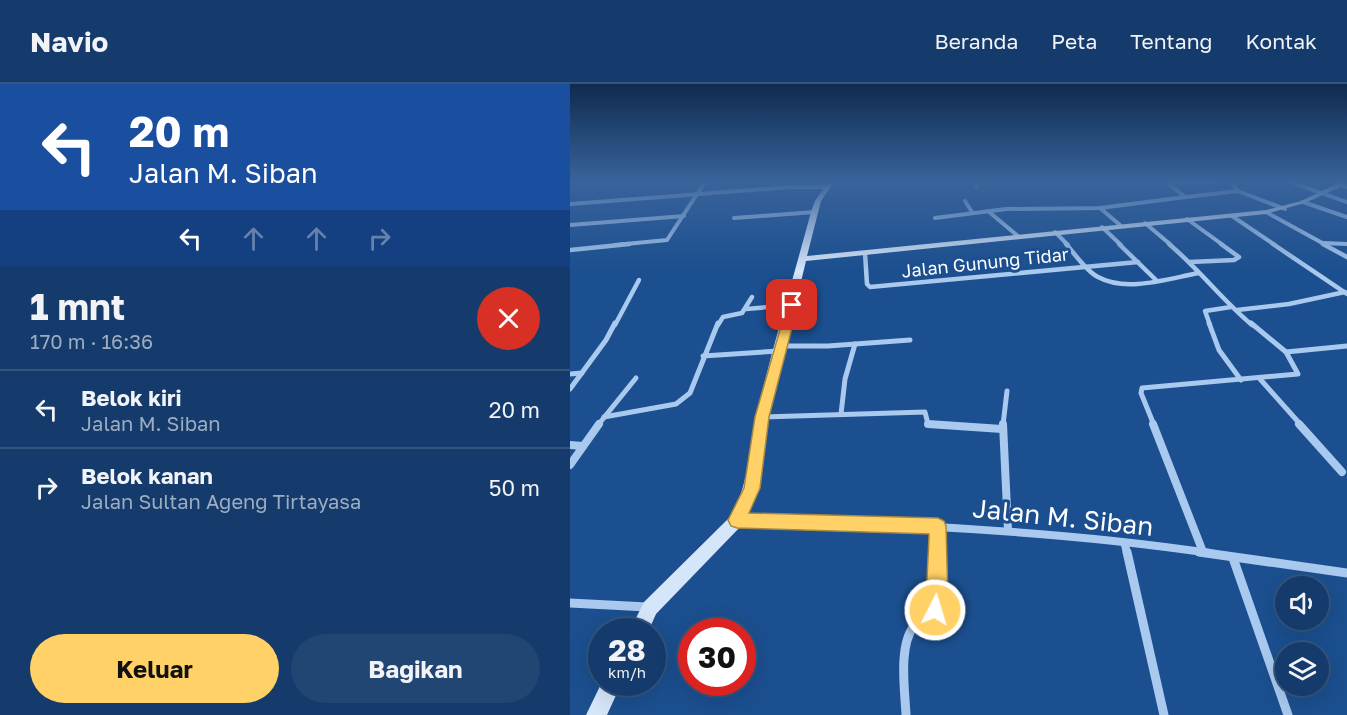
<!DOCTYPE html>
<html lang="id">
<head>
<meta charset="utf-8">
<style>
  :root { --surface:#143b6b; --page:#214673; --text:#f1f3f6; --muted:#9dadc1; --line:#33557e; --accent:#ffd166 }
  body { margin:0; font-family:"Golos Text",sans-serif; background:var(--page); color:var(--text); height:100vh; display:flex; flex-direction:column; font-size:22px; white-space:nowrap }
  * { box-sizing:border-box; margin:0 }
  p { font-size:20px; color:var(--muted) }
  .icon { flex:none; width:33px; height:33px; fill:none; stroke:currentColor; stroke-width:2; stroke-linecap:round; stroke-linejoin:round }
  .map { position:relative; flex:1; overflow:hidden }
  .sheet { display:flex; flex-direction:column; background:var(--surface); width:570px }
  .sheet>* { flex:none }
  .guide { background:#1a4fa0; color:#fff; overflow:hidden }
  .fabs { position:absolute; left:705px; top:492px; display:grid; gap:12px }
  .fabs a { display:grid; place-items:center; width:54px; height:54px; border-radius:50%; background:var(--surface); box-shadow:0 6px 24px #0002,0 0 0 2px var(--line); font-size:30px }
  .speed { position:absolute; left:18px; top:534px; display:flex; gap:12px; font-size:30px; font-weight:700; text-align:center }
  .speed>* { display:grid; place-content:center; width:78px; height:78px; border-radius:50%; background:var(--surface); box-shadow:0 6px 24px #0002,0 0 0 2px var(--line); line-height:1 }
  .speed small { font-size:15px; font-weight:400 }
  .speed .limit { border:9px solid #d22; background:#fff; color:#111 }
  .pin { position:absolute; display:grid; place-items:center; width:51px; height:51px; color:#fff; margin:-26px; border-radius:12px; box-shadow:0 3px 9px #0006 }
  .me { position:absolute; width:66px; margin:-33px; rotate:5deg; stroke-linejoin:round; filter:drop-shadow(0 0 4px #0008) }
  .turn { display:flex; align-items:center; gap:21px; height:126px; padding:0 30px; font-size:27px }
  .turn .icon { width:78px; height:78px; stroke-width:2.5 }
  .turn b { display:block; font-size:42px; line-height:51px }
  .lanes { display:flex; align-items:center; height:57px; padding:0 30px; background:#0003; justify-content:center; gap:30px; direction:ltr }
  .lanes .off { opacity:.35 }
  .round { display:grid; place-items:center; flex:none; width:63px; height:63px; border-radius:32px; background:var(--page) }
  .overview { display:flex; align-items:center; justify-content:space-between; height:102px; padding:0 30px }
  h1 { font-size:36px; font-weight:700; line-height:45px }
  .cta { display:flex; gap:12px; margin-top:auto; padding:12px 30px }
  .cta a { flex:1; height:69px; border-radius:36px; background:var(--accent); color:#111; font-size:24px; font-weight:700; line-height:69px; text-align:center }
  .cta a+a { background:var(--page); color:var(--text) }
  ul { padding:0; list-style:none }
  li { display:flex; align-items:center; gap:18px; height:78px; padding:0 30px; border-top:2px solid var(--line) }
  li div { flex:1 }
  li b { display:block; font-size:22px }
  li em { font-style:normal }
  header { display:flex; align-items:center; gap:36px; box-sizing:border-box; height:84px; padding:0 30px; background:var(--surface); border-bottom:2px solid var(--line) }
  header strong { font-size:28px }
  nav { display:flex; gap:33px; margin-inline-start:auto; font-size:21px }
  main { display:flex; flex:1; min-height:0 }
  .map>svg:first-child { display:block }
</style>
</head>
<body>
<header>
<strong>Navio</strong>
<nav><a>Beranda</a><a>Peta</a><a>Tentang</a><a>Kontak</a></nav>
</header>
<main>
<section class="sheet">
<div class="guide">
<div class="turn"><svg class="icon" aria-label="left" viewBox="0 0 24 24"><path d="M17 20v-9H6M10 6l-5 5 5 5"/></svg><div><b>20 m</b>Jalan M. Siban</div></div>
<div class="lanes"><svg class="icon" aria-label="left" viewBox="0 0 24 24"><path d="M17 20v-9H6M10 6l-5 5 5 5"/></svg><svg class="icon off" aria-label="ahead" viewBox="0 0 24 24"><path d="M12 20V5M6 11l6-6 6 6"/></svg><svg class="icon off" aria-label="ahead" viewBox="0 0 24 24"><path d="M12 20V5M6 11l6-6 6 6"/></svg><svg class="icon off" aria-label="right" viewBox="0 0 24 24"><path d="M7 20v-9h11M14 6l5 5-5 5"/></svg></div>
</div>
<div class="overview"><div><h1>1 mnt</h1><p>170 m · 16:36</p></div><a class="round" style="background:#d93025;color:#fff"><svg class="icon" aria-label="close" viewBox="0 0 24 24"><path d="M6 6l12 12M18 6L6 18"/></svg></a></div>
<ul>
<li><svg class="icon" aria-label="left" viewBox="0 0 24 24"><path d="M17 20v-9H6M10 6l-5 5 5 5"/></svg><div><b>Belok kiri</b><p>Jalan M. Siban</p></div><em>20 m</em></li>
<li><svg class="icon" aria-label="right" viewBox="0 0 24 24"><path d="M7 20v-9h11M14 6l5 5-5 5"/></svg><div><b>Belok kanan</b><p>Jalan Sultan Ageng Tirtayasa</p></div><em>50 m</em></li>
</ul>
<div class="cta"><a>Keluar</a><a>Bagikan</a></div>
</section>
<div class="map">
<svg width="777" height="631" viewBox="0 0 777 631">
  <rect width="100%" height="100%" fill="#1b4f8f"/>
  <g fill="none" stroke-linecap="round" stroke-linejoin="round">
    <g stroke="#a9c9ee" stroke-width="4">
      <path d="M627,98H649"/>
      <path d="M721,98L777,118"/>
      <path d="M770,101L777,103"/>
      <path d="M406,103L407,98"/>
      <path d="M668,107L715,125"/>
      <path d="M615,113L668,107L661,98"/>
      <path d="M395,117L402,128"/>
      <path d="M733,118L777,133"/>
      <path d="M0,120L220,103H258"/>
      <path d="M530,124L550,141"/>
      <path d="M418,127L449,153"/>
      <path d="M696,128L756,161"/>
      <path d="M662,132L705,161"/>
      <path d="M164,134L244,128"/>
      <path d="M365,134L436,125L530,124L615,113L598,99L623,98"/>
      <path d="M617,135L653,161"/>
      <path d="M575,139L601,161"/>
      <path d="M0,141L114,132"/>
      <path d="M532,143L551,161"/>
      <path d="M485,148L498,161"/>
      <path d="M754,159L777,160"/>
      <path d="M45,161L97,156L135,98"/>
    </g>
    <g stroke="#a9c9ee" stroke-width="4.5">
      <path d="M496,160C505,170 516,187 528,193C557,209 600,194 629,189"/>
      <path d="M549,160L586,196"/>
      <path d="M599,160C629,185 652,216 682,241"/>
      <path d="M703,160L777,210"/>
      <path d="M753,160L777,173"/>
      <path d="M0,166L59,160"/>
      <path d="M295,169L297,200L300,203L568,178"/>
      <path d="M620,178L664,176L669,173L651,160"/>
      <path d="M176,225L222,221"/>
      <path d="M667,226L719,220L775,208"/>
      <path d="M45,241L69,196"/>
      <path d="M148,241L153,233L172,229L182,213"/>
      <path d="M640,241L635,227L661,223"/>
    </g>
    <g stroke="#a9c9ee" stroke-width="5">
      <path d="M639,239L649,266L671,296"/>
      <path d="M210,262H258L340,256"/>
      <path d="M716,268L777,262"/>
      <path d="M133,272L209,267"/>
      <path d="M0,290L12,289"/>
      <path d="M690,295L731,341"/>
      <path d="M0,305L36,256L45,239"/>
      <path d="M271,330L275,295L285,260"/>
      <path d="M34,333L106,320L120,309L148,239"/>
      <path d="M193,333L355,328L358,340L375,341"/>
      <path d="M28,341L66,294"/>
      <path d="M433,341L437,307"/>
      <path d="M584,341L571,309L572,304L728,290L716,268L681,239"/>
    </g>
    <g stroke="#a9c9ee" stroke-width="8">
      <path d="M358,340L432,345"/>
      <path d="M433,340L438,446"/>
      <path d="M583,340L633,468"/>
      <path d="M729,340L772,388"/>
      <path d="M0,361L13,362"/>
      <path d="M0,381L29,340"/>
      <path d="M169,436C327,440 484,446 640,469"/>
      <path d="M368,442V469"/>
      <path d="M555,461L557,469"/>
    </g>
    <g stroke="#a9c9ee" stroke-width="9">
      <path d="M557,468L594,631"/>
      <path d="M629,468L777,489"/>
      <path d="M663,474L718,631"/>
      <path d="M0,519L77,523"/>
      <path d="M336,631C335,607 328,562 344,542C354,529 361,536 368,515V468"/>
    </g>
    <g fill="#d6e6fa" fill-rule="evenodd">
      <path d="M258,98H264L251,117L237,172L696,126L731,117L770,98L777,100L735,119L696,130L236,177L199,330L190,396L181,422L172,441L86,530L78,548H59L74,518L162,431C179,399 179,364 187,329C203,261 223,195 241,128L245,117Z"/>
      <path d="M32,598H52L37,631H16Z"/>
    </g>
  </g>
  <linearGradient id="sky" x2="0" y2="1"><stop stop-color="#0f2b4f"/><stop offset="0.52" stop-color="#39639b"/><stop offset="1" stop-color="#39639b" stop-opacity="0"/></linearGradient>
  <rect width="777" height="187" fill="url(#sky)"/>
  <path fill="#ffd166" stroke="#a68842" stroke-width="1.5" d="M222,218L228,221L199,333L190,404L179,429L368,434L374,437L376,442L378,515L372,534L365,537L358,534C354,525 359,465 359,450L167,444L161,442L158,436L174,404L185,333L217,221Z"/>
  <g text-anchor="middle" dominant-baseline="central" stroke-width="6" stroke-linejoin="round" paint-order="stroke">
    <g font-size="18" fill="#fff" stroke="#1b4f8f">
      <text transform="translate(415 178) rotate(-6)">Jalan Gunung Tidar</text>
    </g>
    <g font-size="26" fill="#fff" stroke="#1b4f8f">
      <text transform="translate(493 433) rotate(6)">Jalan M. Siban</text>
    </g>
  </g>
</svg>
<div class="fabs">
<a><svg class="icon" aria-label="sound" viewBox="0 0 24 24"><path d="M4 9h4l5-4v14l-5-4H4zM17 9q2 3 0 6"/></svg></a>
<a><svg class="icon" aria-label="layers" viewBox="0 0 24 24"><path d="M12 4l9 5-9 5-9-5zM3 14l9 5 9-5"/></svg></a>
</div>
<div class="speed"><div>28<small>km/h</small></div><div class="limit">30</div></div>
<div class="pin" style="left:222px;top:221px;background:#d93025"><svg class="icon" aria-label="arrive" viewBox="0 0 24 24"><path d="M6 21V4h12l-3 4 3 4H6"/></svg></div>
<svg class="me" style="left:365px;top:526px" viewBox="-20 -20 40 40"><circle r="17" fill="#ffd166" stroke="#fff" stroke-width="3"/><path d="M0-11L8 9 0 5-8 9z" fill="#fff"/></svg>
</div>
</main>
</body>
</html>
